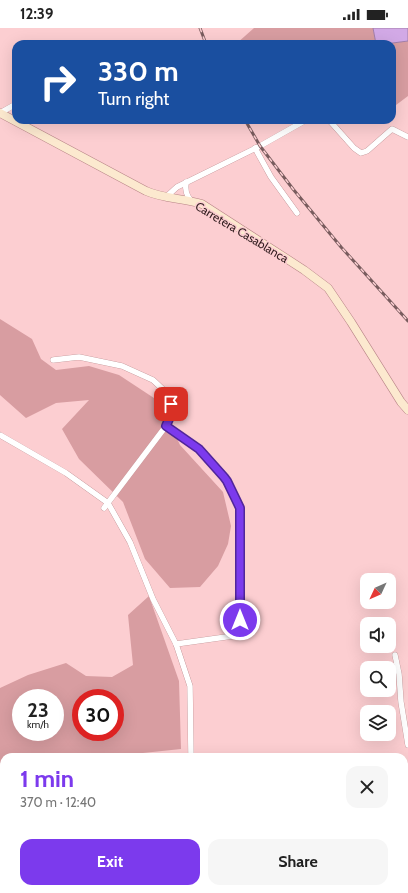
<!DOCTYPE html>
<html lang="en">
<head>
<meta charset="utf-8">
<style>
  :root { --surface:#fff; --page:#f6f6f6; --text:#222; --muted:#767676; --accent:#7c3aed }
  body { margin:0; font-family:Cabin,sans-serif; background:var(--page); color:var(--text); height:100vh; display:flex; flex-direction:column; font-size:15px; white-space:nowrap }
  * { box-sizing:border-box; margin:0 }
  p { font-size:13px; color:var(--muted) }
  .icon { flex:none; width:22px; height:22px; fill:none; stroke:currentColor; stroke-width:2; stroke-linecap:round; stroke-linejoin:round }
  .map { position:relative; flex:1; overflow:hidden }
  .side { position:absolute; left:0px; top:725px; width:408px; height:140px; display:flex; flex-direction:column; background:var(--surface); border-radius:12px 12px 0 0; box-shadow:0 4px 16px #0002 }
  .side>* { flex:none }
  .guide { position:absolute; left:12px; top:12px; width:384px; height:84px; border-radius:12px; box-shadow:0 4px 16px #0002; background:#1a4fa0; color:#fff; overflow:hidden }
  .needle { width:26px; rotate:226deg }
  .buttons { position:absolute; left:360px; top:545px; display:grid; gap:8px }
  .buttons a { display:grid; place-items:center; width:36px; height:36px; border-radius:8px; background:var(--surface); box-shadow:0 4px 16px #0002; font-size:20px }
  .speed { position:absolute; left:12px; top:661px; display:flex; gap:8px; font-size:20px; font-weight:700; text-align:center }
  .speed>* { display:grid; place-content:center; width:52px; height:52px; border-radius:50%; background:var(--surface); box-shadow:0 4px 16px #0002; line-height:1 }
  .speed small { font-size:10px; font-weight:400 }
  .speed .limit { border:6px solid #d22; background:#fff; color:#111 }
  .pin { position:absolute; display:grid; place-items:center; width:34px; height:34px; color:#fff; margin:-17px; border-radius:8px; box-shadow:0 2px 6px #0006 }
  .me { position:absolute; width:44px; margin:-22px; rotate:0deg; stroke-linejoin:round; filter:drop-shadow(0 0 3px #0008) }
  .turn { display:flex; align-items:center; gap:14px; height:84px; padding:0 20px; font-size:18px }
  .turn .icon { width:52px; height:52px; stroke-width:2.5 }
  .turn b { display:block; font-size:28px; line-height:34px }
  .round { display:grid; place-items:center; flex:none; width:42px; height:42px; border-radius:12px; background:var(--page) }
  .head { display:flex; align-items:center; justify-content:space-between; height:68px; padding:0 20px }
  h1 { font-size:24px; font-weight:700; line-height:30px; color:var(--accent) }
  .cta { display:flex; gap:8px; margin-top:auto; padding:8px 20px }
  .cta a { flex:1; height:46px; border-radius:12px; background:var(--accent); color:#fff; font-size:16px; font-weight:700; line-height:46px; text-align:center }
  .cta a+a { background:var(--page); color:var(--text) }
  .status { display:flex; justify-content:space-between; align-items:center; height:28px; padding:0 20px; background:var(--surface); direction:ltr }
  .status svg { height:11px; fill:currentColor }
  .map>svg:first-child { display:block }
</style>
</head>
<body>
<div class="status"><b>12:39</b><svg viewBox="0 0 49 12"><path d="M0 12V9h3v3zM5 12V6h3v6zM10 12V3h3v9zM15 12V0h3v12zM26 1h20v11H26zM47 4h2v5h-2z"/></svg></div>
<div class="map">
<svg width="408" height="865" viewBox="0 0 408 865">
  <rect width="100%" height="100%" fill="#fcced1"/>
  <g fill="#d89da1" fill-rule="evenodd">
    <path d="M254,0H373L376,16H236Z"/>
    <path d="M408,13V68L392,80V16H385Z"/>
    <path d="M0,291L32,311L41,331L56,342L89,338L119,347L160,374L180,417L223,464L231,498L228,516L218,538L200,559L170,560L145,531L123,474L79,431L62,401L89,372L56,375L26,390L0,367Z"/>
    <path d="M149,568L179,653L181,721L143,725V729H4V748L0,740V660L28,647L66,635L86,648L112,649L133,637L128,587ZM21,670H55V704H21ZM81,670H115V704H81Z"/>
    <path d="M0,760L4,765V783L0,776Z"/>
    <path d="M47,861H135L133,865H50Z"/>
    <path d="M146,861H176L177,865H143Z"/>
  </g>
  <path fill="#d2a9e6" stroke="#a17ea9" d="M373,0H408V13L385,16H376Z"/>
  <g fill="none" stroke-linecap="round" stroke-linejoin="round">
    <g stroke="#b78386" stroke-width="6">
      <g id="street">
        <path d="M0,85L16,76"/>
        <path d="M329,92L354,120L361,125L367,123L392,101L408,109"/>
        <path d="M255,120L271,149L297,185"/>
        <path d="M186,154C185,162 186,167 191,173"/>
        <path d="M166,169L177,159L260,118L306,92"/>
        <path d="M53,332L79,329L122,338L153,352L169,367L172,384L166,398L104,480"/>
        <path d="M166,398L199,421L224,449L227,453L239,480L241,520L240,607L176,616"/>
        <path d="M0,407L66,445L108,475L130,514L153,571L176,616L190,658L191,729"/>
        <path d="M395,627L399,646L401,674L408,717"/>
        <path d="M0,752L4,758"/>
      </g>
    </g>
    <g stroke="#b78386" stroke-width="9">
      <g id="secondary">
        <path d="M0,85L146,163C164,171 183,170 202,176L304,242L328,260L351,294L401,374L408,382"/>
        <path d="M404,831L408,830"/>
        <path d="M182,861L188,865"/>
        <path d="M139,865L142,861"/>
        <path d="M231,865L253,861"/>
      </g>
    </g>
    <g stroke="#fff" stroke-width="11">
      <g id="highway">
        <path d="M0,785L4,793"/>
        <path d="M0,811L4,819"/>
        <path d="M27,861L29,865"/>
        <path d="M41,861L45,865"/>
      </g>
    </g>
    <use href="#street" stroke="#fff" stroke-width="5.5"/>
    <use href="#secondary" stroke="#fce9cf" stroke-width="8"/>
    <use href="#highway" stroke="#f4b75f" stroke-width="10"/>
    <g stroke="#795c5e" stroke-width="3">
      <g id="rail">
        <path d="M200,0L206,16"/>
        <path d="M245,92L260,118L293,161L341,219L408,293"/>
      </g>
    </g>
    <use href="#rail" stroke="#fcced1" stroke-width="1.5" stroke-dasharray="4.5" stroke-linecap="butt"/>
  </g>
  <g fill="none" stroke-linecap="round" stroke-linejoin="round">
    <g stroke="#51269a" stroke-width="10">
      <path id="route" d="M171,376L172,384L166,398L199,421L224,449L227,453L240,480V592"/>
    </g>
    <use href="#route" stroke="#7c3aed" stroke-width="7"/>
  </g>
  <g text-anchor="middle" dominant-baseline="central" stroke-width="3" stroke-linejoin="round" paint-order="stroke">
    <g font-size="12" fill="#2e1a1c" stroke="#fcced1">
      <text transform="translate(242 204) rotate(31)">Carretera Casablanca</text>
    </g>
  </g>
</svg>
<div class="buttons">
<a><svg class="needle" viewBox="-14 -14 28 28"><path d="M0-13l5 13h-10z" fill="#e53935"/><path d="M0 13l5-13h-10z" fill="#767676"/></svg></a>
<a><svg class="icon" aria-label="sound" viewBox="0 0 24 24"><path d="M4 9h4l5-4v14l-5-4H4zM17 9q2 3 0 6"/></svg></a>
<a><svg class="icon" aria-label="search" viewBox="0 0 24 24"><circle cx="10" cy="10" r="6"/><path d="M15 15l6 6"/></svg></a>
<a><svg class="icon" aria-label="layers" viewBox="0 0 24 24"><path d="M12 4l9 5-9 5-9-5zM3 14l9 5 9-5"/></svg></a>
</div>
<div class="speed"><div>23<small>km/h</small></div><div class="limit">30</div></div>
<div class="pin" style="left:171px;top:376px;background:#d93025"><svg class="icon" aria-label="arrive" viewBox="0 0 24 24"><path d="M6 21V4h12l-3 4 3 4H6"/></svg></div>
<svg class="me" style="left:240px;top:592px" viewBox="-20 -20 40 40"><circle r="17" fill="#7c3aed" stroke="#fff" stroke-width="3"/><path d="M0-11L8 9 0 5-8 9z" fill="#fff"/></svg>
<div class="guide">
<div class="turn"><svg class="icon" aria-label="right" viewBox="0 0 24 24"><path d="M7 20v-9h11M14 6l5 5-5 5"/></svg><div><b>330 m</b>Turn right</div></div>
</div>
<section class="side">
<div class="head"><div><h1>1 min</h1><p>370 m · 12:40</p></div><a class="round"><svg class="icon" aria-label="close" viewBox="0 0 24 24"><path d="M6 6l12 12M18 6L6 18"/></svg></a></div>
<div class="cta"><a>Exit</a><a>Share</a></div>
</section>
</div>
</body>
</html>
